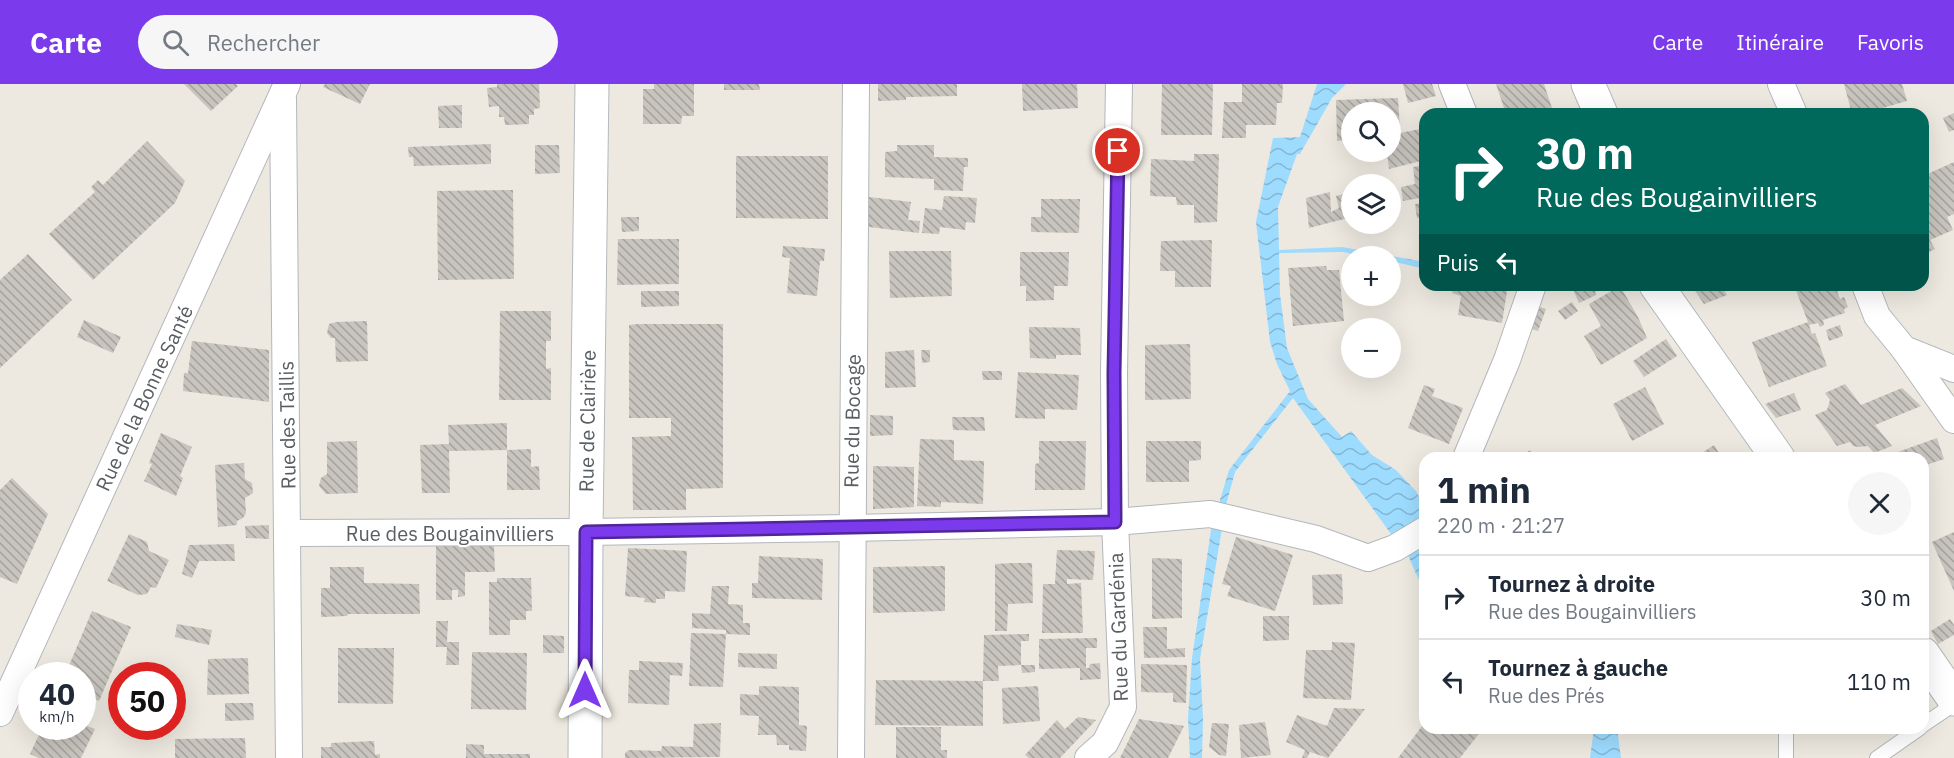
<!DOCTYPE html>
<html lang="fr">
<head>
<meta charset="utf-8">
<style>
  :root { --surface:#fff; --page:#f6f6f7; --text:#1f2937; --muted:#747a83; --line:#e0e1e3; --accent:#7c3aed }
  body { margin:0; font-family:"IBM Plex Sans",sans-serif; background:var(--page); color:var(--text); height:100vh; display:flex; flex-direction:column; font-size:22px; white-space:nowrap }
  * { box-sizing:border-box; margin:0 }
  p { font-size:20px; color:var(--muted) }
  .icon { flex:none; width:33px; height:33px; fill:none; stroke:currentColor; stroke-width:2; stroke-linecap:round; stroke-linejoin:round }
  .map { position:relative; flex:1; overflow:hidden }
  .sheet { position:absolute; left:1419px; top:368px; width:510px; height:282px; display:flex; flex-direction:column; background:var(--surface); border-radius:18px; box-shadow:0 6px 24px #0002 }
  .sheet>* { flex:none }
  .guide { position:absolute; left:1419px; top:24px; width:510px; height:183px; border-radius:18px; box-shadow:0 6px 24px #0002; background:#00695c; color:#fff; overflow:hidden }
  .buttons { position:absolute; left:1341px; top:18px; display:grid; gap:12px }
  .buttons a { display:grid; place-items:center; width:60px; height:60px; border-radius:50%; background:var(--surface); box-shadow:0 6px 24px #0002; font-size:30px }
  .speed { position:absolute; left:18px; top:578px; display:flex; gap:12px; font-size:30px; font-weight:700; text-align:center }
  .speed>* { display:grid; place-content:center; width:78px; height:78px; border-radius:50%; background:var(--surface); box-shadow:0 6px 24px #0002; line-height:1 }
  .speed small { font-size:15px; font-weight:400 }
  .speed .limit { border:9px solid #d22; background:#fff; color:#111 }
  .pin { position:absolute; display:grid; place-items:center; width:51px; height:51px; color:#fff; margin:-26px; border:3px solid #fff; border-radius:50%; box-shadow:0 2px 6px #0007 }
  .me { position:absolute; width:66px; margin:-33px; rotate:0deg; stroke-linejoin:round; filter:drop-shadow(0 0 4px #0008) }
  .turn { display:flex; align-items:center; gap:21px; height:126px; padding:0 18px; font-size:27px }
  .turn .icon { width:78px; height:78px; stroke-width:2.5 }
  .turn b { display:block; font-size:42px; line-height:51px }
  .then { display:flex; align-items:center; height:57px; padding:0 18px; background:#0003; gap:12px; font-size:22px }
  .round { display:grid; place-items:center; flex:none; width:63px; height:63px; border-radius:32px; background:var(--page) }
  .headline { display:flex; align-items:center; justify-content:space-between; height:102px; padding:0 18px }
  h1 { font-size:36px; font-weight:700; line-height:45px }
  ul { padding:0; list-style:none }
  li { display:flex; align-items:center; gap:18px; height:84px; padding:0 18px; border-top:2px solid var(--line) }
  li div { flex:1 }
  li b { display:block; font-size:22px }
  li em { font-style:normal }
  header { display:flex; align-items:center; gap:36px; box-sizing:border-box; height:84px; padding:0 30px; background:var(--accent); color:#fff }
  header strong { font-size:28px }
  nav { display:flex; gap:33px; margin-inline-start:auto; font-size:21px }
  .search { width:420px; height:54px; background:var(--page); display:flex; align-items:center; gap:15px; box-sizing:border-box; padding:0 21px; border-radius:33px; color:var(--muted); font-size:22px }
  .map>svg:first-child { display:block }
</style>
</head>
<body>
<header>
<strong>Carte</strong>
<div class="search"><svg class="icon" aria-label="search" viewBox="0 0 24 24"><circle cx="10" cy="10" r="6"/><path d="M15 15l6 6"/></svg>Rechercher</div>
<nav><a>Carte</a><a>Itinéraire</a><a>Favoris</a></nav>
</header>
<div class="map">
<svg width="1954" height="674" viewBox="0 0 1954 674">
  <defs>
    <pattern id="water-waves" width="16" height="10" patternUnits="userSpaceOnUse" patternTransform="scale(1.5)"><rect width="16" height="10" fill="#9edcff"/><path d="M0 5q4-4 8 0t8 0" fill="none" stroke="#84b6d2"/></pattern>
    <pattern id="building-back-hatch" width="6" height="6" patternUnits="userSpaceOnUse" patternTransform="scale(1.5)"><rect width="6" height="6" fill="#c8c4be"/><path d="M-1 5l2 2M0 0l6 6M5-1l2 2" fill="none" stroke="#a5a29e"/></pattern>
  </defs>
  <rect width="100%" height="100%" fill="#ede9e0"/>
  <g fill="url(#water-waves)">
    <path d="M1317,0H1346L1332,14L1300,70H1297L1278,123L1279,166L1342,163L1425,178V185L1391,177L1390,172H1367L1343,168L1279,169L1280,210L1287,264L1308,315L1342,353L1351,347L1372,371L1396,386L1416,407L1425,425V510L1407,469L1396,457L1293,314L1235,388L1226,421L1200,575L1203,634L1202,674H1190L1188,634L1192,574L1211,446L1229,386L1290,307L1277,280L1270,258L1256,138L1273,54L1300,53Z"/>
    <path d="M1594,644H1617L1621,674H1590Z"/>
  </g>
  <g fill="url(#building-back-hatch)">
    <path d="M184,0H236L238,2L211,27Z"/>
    <path d="M325,0H370L360,20L323,3Z"/>
    <path d="M497,0H539L540,24L534,25V31H529V40L505,41L504,33H499V22L489,23L487,4L497,3Z"/>
    <path d="M654,0H694V32H682L681,40H643V5H654Z"/>
    <path d="M724,0H759L760,6H724Z"/>
    <path d="M878,0H957V12L906,13V16L878,17Z"/>
    <path d="M1022,0H1077L1078,24L1023,27Z"/>
    <path d="M1162,0H1213L1212,51H1161Z"/>
    <path d="M1242,0H1283L1282,19H1277L1276,41H1246V54H1222L1224,18H1242Z"/>
    <path d="M1403,0H1432L1436,12L1408,19Z"/>
    <path d="M1496,0H1544L1554,30H1506Z"/>
    <path d="M1844,0H1902L1907,17L1861,30H1852Z"/>
    <path d="M1398,14L1400,45L1390,47V28H1352L1350,56L1337,57L1336,16Z"/>
    <path d="M462,21V44H439L438,22Z"/>
    <path d="M1954,29V46L1949,48L1943,34Z"/>
    <path d="M1425,44V76L1389,85L1387,68H1390V51Z"/>
    <path d="M147,57L185,97L175,119L93,196L49,150L95,108L91,103L98,96L103,101Z"/>
    <path d="M491,60V80L414,82L413,73H409L408,63Z"/>
    <path d="M535,61H559L560,89L535,90Z"/>
    <path d="M897,61H934V73L968,74V83H964L963,107L934,106V95L885,93V68L897,67Z"/>
    <path d="M1194,70H1219L1217,138L1194,139V121H1177L1176,113L1150,112L1151,75L1194,77Z"/>
    <path d="M736,72H828V135L736,134Z"/>
    <path d="M1954,78V130L1947,133L1953,146L1930,156L1935,165L1923,171V92Z"/>
    <path d="M1425,81V113L1403,117L1401,103L1415,100L1413,83Z"/>
    <path d="M513,106L514,195L438,196L437,107Z"/>
    <path d="M1330,108L1331,128L1339,124L1336,112L1352,108V133L1309,144L1306,114Z"/>
    <path d="M944,112L977,114L975,139L966,138L965,146L940,143L939,150L922,149L925,124L942,126Z"/>
    <path d="M869,113L911,118L908,136L920,137L919,149L869,143Z"/>
    <path d="M1041,115H1080L1079,149L1031,148V133H1041Z"/>
    <path d="M1425,119V134H1417L1415,120Z"/>
    <path d="M621,133H639V147L622,148Z"/>
    <path d="M618,155H679V200L617,201Z"/>
    <path d="M1212,156L1211,203H1175V187H1160L1161,157Z"/>
    <path d="M783,162L825,165L824,177H820L817,212L787,209L790,174L782,173Z"/>
    <path d="M889,167H951L952,212L890,214Z"/>
    <path d="M1020,168H1069L1068,202H1054V216L1026,217V202H1020Z"/>
    <path d="M28,170L72,216L0,284V196Z"/>
    <path d="M1326,182L1327,186H1339L1344,237L1293,242L1288,184Z"/>
    <path d="M1453,201H1474L1507,207L1502,239L1458,231L1461,212L1452,209Z"/>
    <path d="M1571,201H1609L1595,208L1596,211L1579,219Z"/>
    <path d="M1691,201H1725L1722,203L1727,211L1704,220Z"/>
    <path d="M1794,201H1835L1840,215L1844,213L1848,223L1844,225L1845,229L1823,236L1824,241L1820,243L1818,239L1809,241L1812,250L1815,249L1827,282L1769,303L1752,258L1808,238Z"/>
    <path d="M1620,202L1638,233L1647,254L1601,281L1584,252L1601,242L1589,220Z"/>
    <path d="M641,207H679V222L641,223Z"/>
    <path d="M1572,218L1578,227L1565,236L1558,227Z"/>
    <path d="M1534,221L1546,225L1538,247L1526,243Z"/>
    <path d="M500,227H551V257H546V285L551,284V316H499Z"/>
    <path d="M84,236L121,253L113,269L77,253Z"/>
    <path d="M367,237L368,277L336,278L335,254H331L327,249L329,240L336,238Z"/>
    <path d="M638,240H723V404L686,405V426H633L632,353L671,352V334H629V241Z"/>
    <path d="M1840,241L1843,252L1829,257L1826,246Z"/>
    <path d="M1029,243L1080,244L1081,271H1056V275L1030,274Z"/>
    <path d="M1666,255L1677,272L1644,293L1633,277Z"/>
    <path d="M192,257L269,266V318L183,307L184,289H188Z"/>
    <path d="M1190,260L1191,315L1145,316V261Z"/>
    <path d="M914,266L916,303L885,304V268Z"/>
    <path d="M921,266H930V278L922,279Z"/>
    <path d="M982,287H1002V296H983Z"/>
    <path d="M1018,288L1079,291L1077,326L1045,325V335L1015,334Z"/>
    <path d="M1845,300L1861,321L1902,304L1921,322L1875,341L1892,362L1874,369L1868,362L1859,363L1853,362L1850,358L1837,362L1815,331L1827,326L1830,316L1825,309Z"/>
    <path d="M1424,301L1435,305L1432,312L1463,324L1449,360L1408,344Z"/>
    <path d="M1645,303L1664,340L1632,357L1613,320Z"/>
    <path d="M1794,309L1801,326L1776,334L1765,320Z"/>
    <path d="M870,331L893,332V351L870,352Z"/>
    <path d="M952,333H984L985,347L953,346Z"/>
    <path d="M507,339V366L531,365V383L539,382L540,406H507V366L449,367L450,409H422L420,361L449,360L448,341Z"/>
    <path d="M161,349L192,363L180,392L183,394L176,412L144,397L152,380L149,379Z"/>
    <path d="M1937,354L1944,375L1923,382V374H1881Z"/>
    <path d="M920,355L954,356V376L984,377L983,420L941,418V423L917,422Z"/>
    <path d="M357,357L358,409L326,410L319,402L321,394L327,390V358Z"/>
    <path d="M1039,357H1086L1085,406H1035V380L1039,379Z"/>
    <path d="M1146,357H1201V376L1189,377V398H1146Z"/>
    <path d="M1714,361L1722,374H1694Z"/>
    <path d="M1530,366L1536,374H1520Z"/>
    <path d="M244,379L245,395L252,399L253,409L245,414L246,429L243,434L237,437V441L218,443L215,381Z"/>
    <path d="M873,382L914,383V423L873,425Z"/>
    <path d="M12,394L48,430L17,500L0,493V406Z"/>
    <path d="M269,441V455L246,454L245,442Z"/>
    <path d="M1954,448V507L1932,458Z"/>
    <path d="M129,450L147,458L149,467L169,476L156,504L151,503L147,510L138,511L107,497Z"/>
    <path d="M1236,453L1293,471L1275,527L1227,512L1231,502L1222,500Z"/>
    <path d="M436,459H482L481,462H494L495,488H465V512L458,513V506H452V516H436Z"/>
    <path d="M234,460L235,477H199L192,494L182,490L189,461Z"/>
    <path d="M628,464L687,467L685,508L665,507V515H656V519L644,518L645,514L625,512Z"/>
    <path d="M1057,466L1095,467L1093,496L1067,495V500L1081,499L1083,549H1042L1043,500H1055Z"/>
    <path d="M759,472L823,475L822,516L752,514V499H758Z"/>
    <path d="M1152,474L1182,475V534L1152,535Z"/>
    <path d="M1013,479H1032L1033,519L1008,520L1007,547H995V480Z"/>
    <path d="M945,482V527L873,529V483Z"/>
    <path d="M330,483H364V499L419,500L420,530H348L347,532L321,533V504H330Z"/>
    <path d="M1342,490L1343,520L1313,521L1312,491Z"/>
    <path d="M497,494H531L532,527H526V536H510V551H489V498H497Z"/>
    <path d="M712,502H729L728,520L743,521V539H750V551L726,550L723,603L689,602L691,549L726,550V546L692,544V529L710,530Z"/>
    <path d="M92,527L131,543L99,617L82,610V591H65Z"/>
    <path d="M1263,532H1289V556L1263,557Z"/>
    <path d="M1950,535L1954,541V551L1938,560L1931,547Z"/>
    <path d="M436,537H448L447,558H459V581H446L447,563H436Z"/>
    <path d="M177,540L212,546L209,561L175,553Z"/>
    <path d="M1143,543H1167V565L1185,564V573L1144,574Z"/>
    <path d="M1029,550V557H1021V581L998,582L999,597H983L984,551Z"/>
    <path d="M543,551L564,552V569H543Z"/>
    <path d="M1097,554V564H1086V584H1089L1090,580L1100,579L1101,595L1080,596V584L1039,585V555Z"/>
    <path d="M1332,558L1355,559L1351,616L1303,614L1306,566H1332Z"/>
    <path d="M338,564H394L393,620L338,619Z"/>
    <path d="M472,568L527,569L526,626L471,625Z"/>
    <path d="M738,569L777,570V585L738,583Z"/>
    <path d="M248,574L249,610L207,611L208,575Z"/>
    <path d="M639,577L683,579L682,592L670,591L669,621L628,619L629,586H639Z"/>
    <path d="M1141,580L1187,581L1186,619L1173,618V609L1141,608Z"/>
    <path d="M1021,581H1035V588L1022,589Z"/>
    <path d="M876,596L983,597V642L875,641Z"/>
    <path d="M759,602L799,603V641L807,642L806,667L789,666V661H777L776,651H758L759,632L740,631V610L759,611Z"/>
    <path d="M1038,602L1040,637L1003,640L1002,604Z"/>
    <path d="M225,619H253L254,636L225,637Z"/>
    <path d="M1334,624L1365,625L1328,674L1310,668L1307,674H1302L1305,666L1286,658L1297,631L1327,642Z"/>
    <path d="M1078,633L1096,636L1060,674H1029L1025,671L1057,636L1065,645Z"/>
    <path d="M1139,635L1184,642L1168,674H1120Z"/>
    <path d="M1265,638L1271,671L1241,674L1239,641Z"/>
    <path d="M1425,638V644H1476L1481,647L1460,674H1398Z"/>
    <path d="M721,639L720,673L625,674V669L629,666L661,667L662,662L693,663L694,640Z"/>
    <path d="M1212,639L1229,640L1226,672L1219,671L1209,663Z"/>
    <path d="M82,640L95,645L81,674H39L30,670L43,642H82Z"/>
    <path d="M896,643H941V666H947V674H896Z"/>
    <path d="M245,654L246,674H175V655Z"/>
    <path d="M374,657L375,671L380,670V674H321V663H331V659Z"/>
    <path d="M466,660L484,661V670H530V674H466Z"/>
  </g>
  <g fill="none" stroke-linecap="round" stroke-linejoin="round">
    <g stroke="#b3b7bc" stroke-width="16">
      <g id="lane">
        <path d="M1923,641L1954,620"/>
        <path d="M1786,674V644"/>
        <path d="M1877,674L1920,644"/>
      </g>
    </g>
    <g stroke="#b3b7bc" stroke-width="28">
      <g id="street">
        <path d="M1452,0L1464,30"/>
        <path d="M1781,0L1794,30"/>
        <path d="M283,15L289,674"/>
        <path d="M1865,201L1877,232L1904,265L1954,285"/>
        <path d="M1904,265L1954,336"/>
        <path d="M1466,374L1507,276L1533,201"/>
        <path d="M288,449L586,448L851,444L1115,438L1210,430L1316,455L1368,474L1395,464L1425,446"/>
        <path d="M0,629L287,0"/>
        <path d="M851,674L856,0"/>
        <path d="M1088,674L1105,659L1123,623L1115,438L1114,289L1119,0"/>
      </g>
    </g>
    <g stroke="#b4b9be" stroke-width="35">
      <g id="secondary">
        <path d="M1588,0L1601,30"/>
        <path d="M1656,201L1778,374"/>
        <path d="M1923,570L1954,615"/>
        <path d="M585,674L586,448L592,0"/>
      </g>
    </g>
    <use href="#lane" stroke="#fff" stroke-width="14"/>
    <use href="#street" stroke="#fff" stroke-width="26"/>
    <use href="#secondary" stroke="#fff" stroke-width="33"/>
  </g>
  <g fill="none" stroke-linecap="round" stroke-linejoin="round">
    <g stroke="#51269a" stroke-width="15">
      <path id="route" d="M585,606L586,448L1115,438L1114,289L1118,67"/>
    </g>
    <use href="#route" stroke="#7c3aed" stroke-width="10"/>
  </g>
  <g text-anchor="middle" dominant-baseline="central" stroke-width="4.5" stroke-linejoin="round" paint-order="stroke">
    <g font-size="20" fill="#595e62" stroke="#fff">
      <text transform="translate(144 314) rotate(-65)">Rue de la Bonne Santé</text>
      <text transform="translate(587 337) rotate(-89)">Rue de Clairière</text>
      <text transform="translate(852 337) rotate(-89)">Rue du Bocage</text>
      <text transform="translate(287 341) rotate(-91)">Rue des Taillis</text>
      <text x="450" y="449">Rue des Bougainvilliers</text>
      <text transform="translate(1118 543) rotate(-92)">Rue du Gardénia</text>
    </g>
  </g>
</svg>
<div class="buttons">
<a><svg class="icon" aria-label="search" viewBox="0 0 24 24"><circle cx="10" cy="10" r="6"/><path d="M15 15l6 6"/></svg></a>
<a><svg class="icon" aria-label="layers" viewBox="0 0 24 24"><path d="M12 4l9 5-9 5-9-5zM3 14l9 5 9-5"/></svg></a>
<a>+</a>
<a>−</a>
</div>
<div class="speed"><div>40<small>km/h</small></div><div class="limit">50</div></div>
<div class="pin" style="left:1118px;top:67px;background:#d93025"><svg class="icon" aria-label="arrive" viewBox="0 0 24 24"><path d="M6 21V4h12l-3 4 3 4H6"/></svg></div>
<svg class="me" style="left:585px;top:606px" viewBox="-20 -20 40 40"><path d="M0-17L14 15 0 8-14 15z" fill="#7c3aed" stroke="#fff" stroke-width="4"/></svg>
<div class="guide">
<div class="turn"><svg class="icon" aria-label="right" viewBox="0 0 24 24"><path d="M7 20v-9h11M14 6l5 5-5 5"/></svg><div><b>30 m</b>Rue des Bougainvilliers</div></div>
<div class="then">Puis<svg class="icon" aria-label="left" viewBox="0 0 24 24"><path d="M17 20v-9H6M10 6l-5 5 5 5"/></svg></div>
</div>
<section class="sheet">
<div class="headline"><div><h1>1 min</h1><p>220 m · 21:27</p></div><a class="round"><svg class="icon" aria-label="close" viewBox="0 0 24 24"><path d="M6 6l12 12M18 6L6 18"/></svg></a></div>
<ul>
<li><svg class="icon" aria-label="right" viewBox="0 0 24 24"><path d="M7 20v-9h11M14 6l5 5-5 5"/></svg><div><b>Tournez à droite</b><p>Rue des Bougainvilliers</p></div><em>30 m</em></li>
<li><svg class="icon" aria-label="left" viewBox="0 0 24 24"><path d="M17 20v-9H6M10 6l-5 5 5 5"/></svg><div><b>Tournez à gauche</b><p>Rue des Prés</p></div><em>110 m</em></li>
</ul>
</section>
</div>
</body>
</html>
